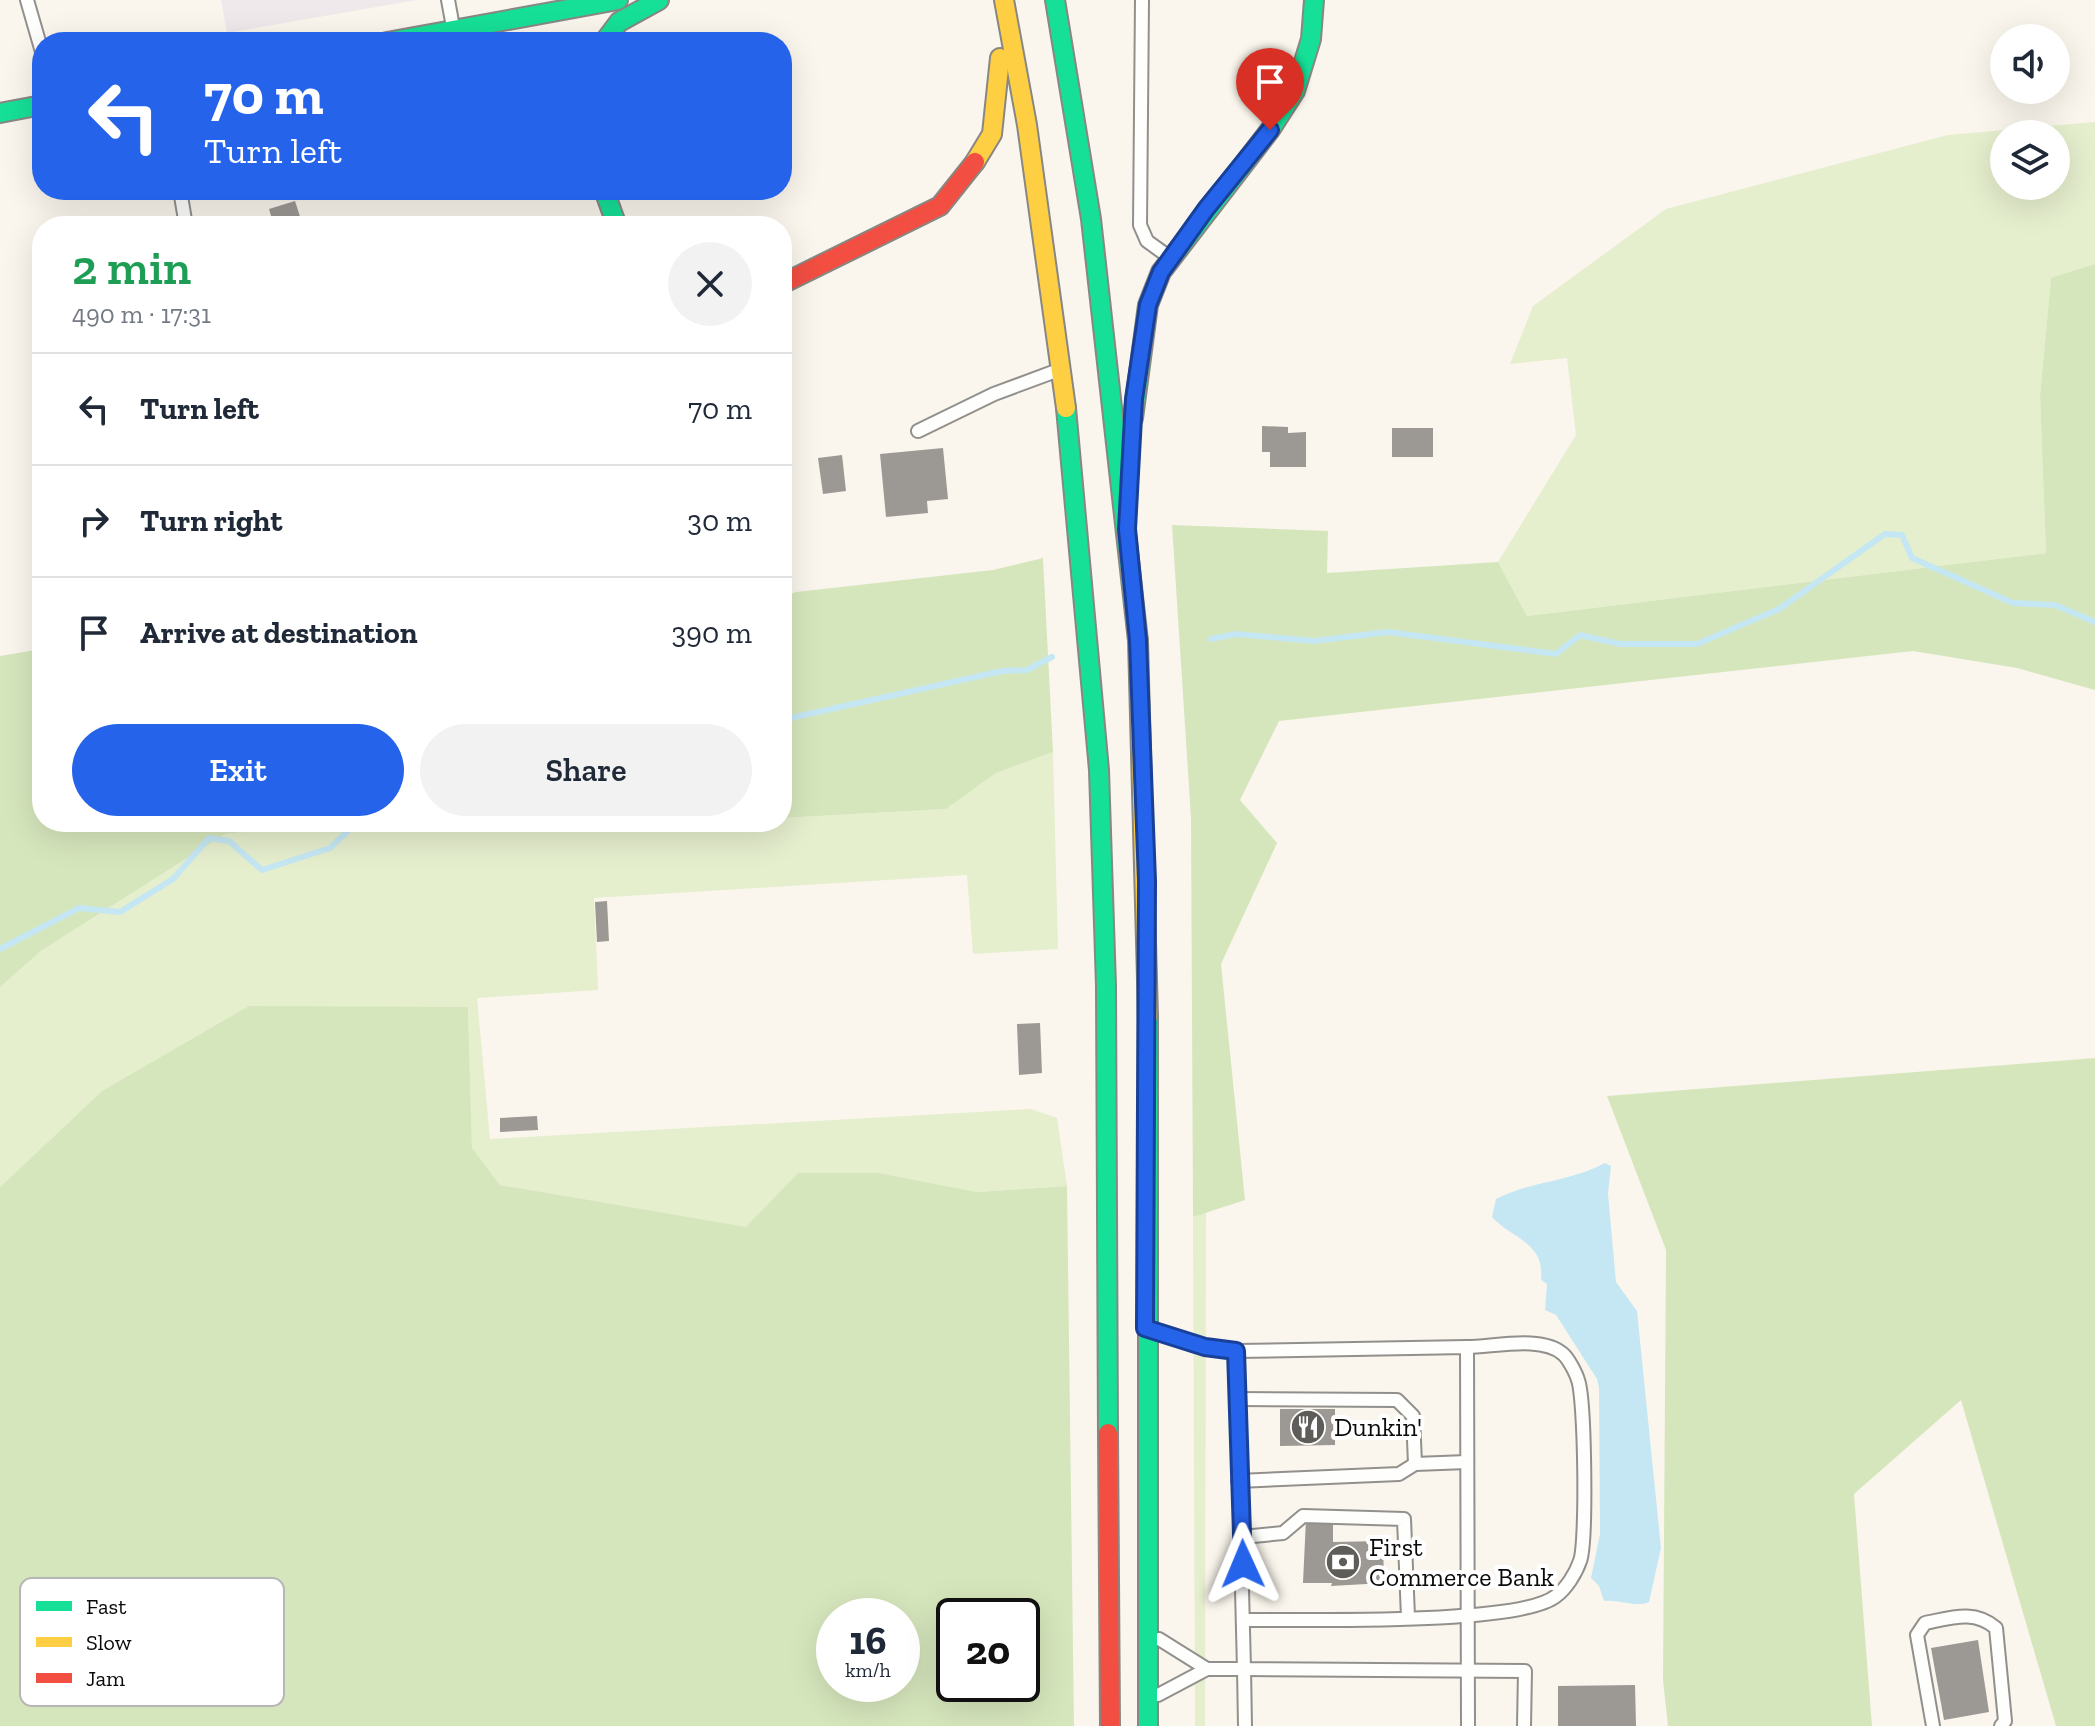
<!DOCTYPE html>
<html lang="en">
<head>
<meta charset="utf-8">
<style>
  :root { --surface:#fff; --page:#f2f2f3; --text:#1f2937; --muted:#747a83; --line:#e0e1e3; --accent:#2563eb }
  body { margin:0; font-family:"Zilla Slab",serif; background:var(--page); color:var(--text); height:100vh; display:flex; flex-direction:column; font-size:30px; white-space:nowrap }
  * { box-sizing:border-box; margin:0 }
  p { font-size:26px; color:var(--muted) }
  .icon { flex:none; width:44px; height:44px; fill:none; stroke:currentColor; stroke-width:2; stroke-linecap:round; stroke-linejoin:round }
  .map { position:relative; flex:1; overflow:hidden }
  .details { position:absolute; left:32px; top:216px; width:760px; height:616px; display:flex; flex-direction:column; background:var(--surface); border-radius:32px; box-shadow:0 8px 32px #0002 }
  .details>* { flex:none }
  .guide { position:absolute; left:32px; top:32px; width:760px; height:168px; border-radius:32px; box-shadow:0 8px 32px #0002; background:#2563eb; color:#fff; overflow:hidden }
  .buttons { position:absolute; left:1990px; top:24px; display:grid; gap:16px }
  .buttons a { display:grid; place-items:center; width:80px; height:80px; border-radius:50%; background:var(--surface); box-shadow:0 8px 32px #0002; font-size:40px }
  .speed { position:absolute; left:816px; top:1598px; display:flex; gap:16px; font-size:40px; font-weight:700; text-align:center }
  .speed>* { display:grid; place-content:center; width:104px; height:104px; border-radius:50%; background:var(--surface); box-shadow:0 8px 32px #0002; line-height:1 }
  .speed small { font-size:20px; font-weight:400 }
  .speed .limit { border:4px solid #111; border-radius:12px; background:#fff; color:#111 }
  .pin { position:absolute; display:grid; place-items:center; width:68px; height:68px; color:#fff; margin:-82px -34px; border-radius:50% 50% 50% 0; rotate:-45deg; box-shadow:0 0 8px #0007 }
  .pin .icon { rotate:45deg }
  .me { position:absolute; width:88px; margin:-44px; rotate:359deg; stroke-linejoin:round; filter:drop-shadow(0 0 6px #0008) }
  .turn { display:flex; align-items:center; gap:28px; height:168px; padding:0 40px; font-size:36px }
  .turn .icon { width:104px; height:104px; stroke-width:2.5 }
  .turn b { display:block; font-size:56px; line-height:68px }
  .round { display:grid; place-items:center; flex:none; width:84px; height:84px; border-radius:42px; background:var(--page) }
  .head { display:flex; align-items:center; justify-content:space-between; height:136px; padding:0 40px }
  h1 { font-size:48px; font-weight:600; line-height:60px; color:#1e9e55 }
  .cta { display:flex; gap:16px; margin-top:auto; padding:16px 40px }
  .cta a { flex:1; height:92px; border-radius:48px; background:var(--accent); color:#fff; font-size:32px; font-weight:600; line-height:92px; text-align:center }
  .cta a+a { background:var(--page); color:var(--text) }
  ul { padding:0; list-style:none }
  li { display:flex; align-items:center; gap:24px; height:112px; padding:0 40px; border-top:2px solid var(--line) }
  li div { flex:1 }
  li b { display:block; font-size:30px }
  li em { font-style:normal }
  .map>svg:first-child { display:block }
</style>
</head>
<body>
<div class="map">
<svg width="2095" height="1726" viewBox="0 0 2095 1726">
  <rect width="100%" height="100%" fill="#faf6ed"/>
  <path fill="#f0e9eb" d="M221,0H417L227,33Z"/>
  <g fill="#e5eecd" fill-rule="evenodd">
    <path d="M2095,122V264L2051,279L2040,396L2046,553L1527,616L1498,562L1576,435L1567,358L1510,364L1533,306L1666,209L1948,135ZM2004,134H2056V186H2004Z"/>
    <path d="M1053,752L1058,949L973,954L967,875L594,898L598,990L477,998L490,1139L1031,1109L1057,1118L1067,1186L977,1192L879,1173H799L746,1228L500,1185L472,1148L468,1007L102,1091L0,1187V987L41,951L225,834L339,822H782V818L946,809L996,773Z"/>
    <path d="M1206,1211L1205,1726H1195L1193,1217Z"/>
  </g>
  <g fill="#d6e6bc" fill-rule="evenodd">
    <path d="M2095,264V690L2017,668L1913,651L1279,721L1240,800L1277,843L1221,964L1245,1200L1193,1217L1191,818L1172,525L1328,531L1327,573L1498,562L1527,616L2046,553L2040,396L2051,278Z"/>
    <path d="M1043,558L1053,752L996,773L946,809L782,818V597L796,592L993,570Z"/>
    <path d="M42,649V822H339L225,834L41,951L0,987V656Z"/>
    <path d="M249,1006L468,1007L472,1148L500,1185L746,1227L798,1173H879L977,1192L1067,1186L1074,1726H0V1187L102,1091ZM902,1616V1684H834V1616ZM1022,1616V1684H954V1616Z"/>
    <path d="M2095,1058V1726H2056L1961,1400L1854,1494L1872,1726H1668L1663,1680L1666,1250L1607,1096Z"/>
  </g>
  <path fill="#c5e7f3" d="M1605,1163L1611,1166L1608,1194L1616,1282L1637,1311L1661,1548L1649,1602C1634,1608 1620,1599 1604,1601L1599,1586L1591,1578L1600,1534L1599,1388L1597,1379L1556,1315L1545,1310L1547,1284L1541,1280C1545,1242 1512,1239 1492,1217L1496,1199C1531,1181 1570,1182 1605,1163Z"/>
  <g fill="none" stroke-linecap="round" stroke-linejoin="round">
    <g stroke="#c5e7f3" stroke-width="6">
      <path d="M1211,639L1236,634L1314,641L1388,632L1556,654L1580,635L1620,644H1697L1779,609L1885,534L1902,535L1912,558L2013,603L2055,605L2095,622"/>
      <path d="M782,720L1002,671L1027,670L1052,657"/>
      <path d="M0,949L79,908L120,912L173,879L209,838L229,841L262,870L330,848L357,822"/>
    </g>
  </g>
  <g fill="#9c9894">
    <path d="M295,201L303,226H274L269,209Z"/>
    <path d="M1262,426L1288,427V433L1306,432V467H1270V452H1262Z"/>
    <rect x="1392" y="428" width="41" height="29"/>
    <path d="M943,448L948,499L927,501L928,513L886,517L880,454Z"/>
    <path d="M842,455L846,491L823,494L818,458Z"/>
    <path d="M607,901L609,941L597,942L595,902Z"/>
    <path d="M1040,1023L1042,1073L1019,1075L1017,1024Z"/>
    <path d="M537,1116L538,1130L500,1132V1118Z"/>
    <path d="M1280,1409H1335V1445L1280,1446Z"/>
    <path d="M1306,1519H1333V1542L1383,1541L1384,1583L1331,1586L1332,1583H1303Z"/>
    <path d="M1978,1640L1989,1712L1944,1720L1931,1648Z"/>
    <path d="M1635,1685L1636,1726H1558V1686Z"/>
  </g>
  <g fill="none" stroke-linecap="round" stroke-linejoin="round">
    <g stroke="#92908c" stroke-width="16">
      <g id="lane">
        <path d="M27,0L42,52"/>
        <path d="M448,0L453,27"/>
        <path d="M1142,0L1140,225L1147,241L1165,254"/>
        <path d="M180,190L186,226"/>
        <path d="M918,431L994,394L1056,371"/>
        <path d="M1156,1331L1205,1347L1236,1351L1467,1347L1468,1726"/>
        <path d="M1236,1351L1244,1669L1525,1671L1524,1726"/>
        <path d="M1237,1399L1397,1400L1413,1416L1415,1464"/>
        <path d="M1238,1481L1399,1474L1415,1464L1467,1462"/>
        <path d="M1243,1537L1283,1533L1303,1516L1404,1519L1408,1617"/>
        <path d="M1243,1620C1299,1619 1519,1626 1556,1596C1566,1589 1576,1573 1580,1561C1587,1543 1585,1399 1578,1380C1576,1373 1568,1358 1563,1354C1542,1335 1493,1347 1467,1347"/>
        <path d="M1159,1639L1207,1669"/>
        <path d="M1158,1695L1207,1669H1244L1245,1726"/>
        <path d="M1933,1726L1917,1635L1925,1623C1951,1618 1974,1609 1996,1628L2005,1721L2001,1726"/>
      </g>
    </g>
    <g stroke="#898783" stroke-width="22">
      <g id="fast">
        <path d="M1055,0L1091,219L1138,641"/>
        <path d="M387,42L618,0"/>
        <path d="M604,42L619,22L659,0"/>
        <path d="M0,113L42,105"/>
        <path d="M604,190L617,226"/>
        <path d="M1066,408L1099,770L1106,986L1108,1433"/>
        <path d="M1133,418L1148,305L1161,272L1270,130L1295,91L1311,39L1314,0"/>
        <path d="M1148,1017V1726"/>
      </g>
    </g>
    <g stroke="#898783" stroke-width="22">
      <g id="slow">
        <path d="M1004,0L1027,125L1066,408"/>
        <path d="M975,162L992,134L1000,58"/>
        <path d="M1138,641L1148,1017"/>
      </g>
    </g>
    <g stroke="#898783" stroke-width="22">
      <g id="jam">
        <path d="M782,284L940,206L975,162"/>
        <path d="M1108,1433L1110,1726"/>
      </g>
    </g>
    <use href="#lane" stroke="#fefefc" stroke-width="12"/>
    <use href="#fast" stroke="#16e098" stroke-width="18"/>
    <use href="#slow" stroke="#ffcf43" stroke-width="18"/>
    <use href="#jam" stroke="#f24e42" stroke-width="18"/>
  </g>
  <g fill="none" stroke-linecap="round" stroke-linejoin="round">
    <g stroke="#184099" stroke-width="20">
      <path id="route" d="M1243,1564L1236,1351L1205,1347L1145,1328L1147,881L1138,640L1127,529L1134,399L1148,305L1161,272L1206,209L1270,130"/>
    </g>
    <use href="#route" stroke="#2563eb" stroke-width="14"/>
  </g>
  <defs>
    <g id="restaurant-disc" transform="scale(1.8)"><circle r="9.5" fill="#5e5d59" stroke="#fff"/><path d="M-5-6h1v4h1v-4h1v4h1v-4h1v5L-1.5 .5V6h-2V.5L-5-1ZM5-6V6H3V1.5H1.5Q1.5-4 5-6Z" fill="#fff"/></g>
    <g id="bank-disc" transform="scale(1.8)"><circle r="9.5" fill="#5e5d59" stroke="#fff"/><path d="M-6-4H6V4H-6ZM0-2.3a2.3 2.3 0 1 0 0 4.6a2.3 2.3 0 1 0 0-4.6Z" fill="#fff"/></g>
  </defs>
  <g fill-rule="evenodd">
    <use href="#restaurant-disc" x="1308" y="1427"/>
    <use href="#bank-disc" x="1343" y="1562"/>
  </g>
  <g text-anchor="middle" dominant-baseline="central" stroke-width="8" stroke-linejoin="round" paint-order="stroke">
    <g font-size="26" fill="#0a0a0a" stroke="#fff" text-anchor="start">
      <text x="1334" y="1427">Dunkin'</text>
      <text x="1369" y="1547">First<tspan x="1369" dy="30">Commerce Bank</tspan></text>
    </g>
  </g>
  <rect x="20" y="1578" width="264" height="128" rx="12" fill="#fff" stroke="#b6b6b6" stroke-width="2"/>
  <rect x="36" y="1601" width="36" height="10" fill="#16e098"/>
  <rect x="36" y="1637" width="36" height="10" fill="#ffcf43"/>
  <rect x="36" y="1673" width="36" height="10" fill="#f24e42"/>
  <g font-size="22" fill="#0a0a0a">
    <text x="86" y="1614">Fast</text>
    <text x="86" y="1650">Slow</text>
    <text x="86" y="1686">Jam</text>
  </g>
</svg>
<div class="buttons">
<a><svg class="icon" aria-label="sound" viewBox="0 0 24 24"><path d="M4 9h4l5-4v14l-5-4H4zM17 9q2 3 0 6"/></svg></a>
<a><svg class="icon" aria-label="layers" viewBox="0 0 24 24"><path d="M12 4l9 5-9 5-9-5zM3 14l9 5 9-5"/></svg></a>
</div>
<div class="speed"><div>16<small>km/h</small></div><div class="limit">20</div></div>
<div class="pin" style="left:1270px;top:130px;background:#d93025"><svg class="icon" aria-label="arrive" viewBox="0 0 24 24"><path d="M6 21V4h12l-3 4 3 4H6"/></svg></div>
<svg class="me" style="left:1243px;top:1564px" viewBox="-20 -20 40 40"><path d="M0-17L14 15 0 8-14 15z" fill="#2563eb" stroke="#fff" stroke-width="4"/></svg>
<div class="guide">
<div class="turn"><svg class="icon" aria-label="left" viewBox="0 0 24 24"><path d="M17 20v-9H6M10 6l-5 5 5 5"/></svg><div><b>70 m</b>Turn left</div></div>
</div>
<section class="details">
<div class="head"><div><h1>2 min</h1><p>490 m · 17:31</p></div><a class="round"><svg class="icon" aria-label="close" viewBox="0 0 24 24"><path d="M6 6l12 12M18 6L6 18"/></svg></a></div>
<ul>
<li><svg class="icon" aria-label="left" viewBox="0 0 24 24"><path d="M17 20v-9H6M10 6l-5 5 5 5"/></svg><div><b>Turn left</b></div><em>70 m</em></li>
<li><svg class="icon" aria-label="right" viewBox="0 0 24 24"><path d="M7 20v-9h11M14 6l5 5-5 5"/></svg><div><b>Turn right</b></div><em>30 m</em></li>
<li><svg class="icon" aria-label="arrive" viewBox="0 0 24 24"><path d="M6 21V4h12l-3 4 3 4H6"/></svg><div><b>Arrive at destination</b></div><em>390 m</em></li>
</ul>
<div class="cta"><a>Exit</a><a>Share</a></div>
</section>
</div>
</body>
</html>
